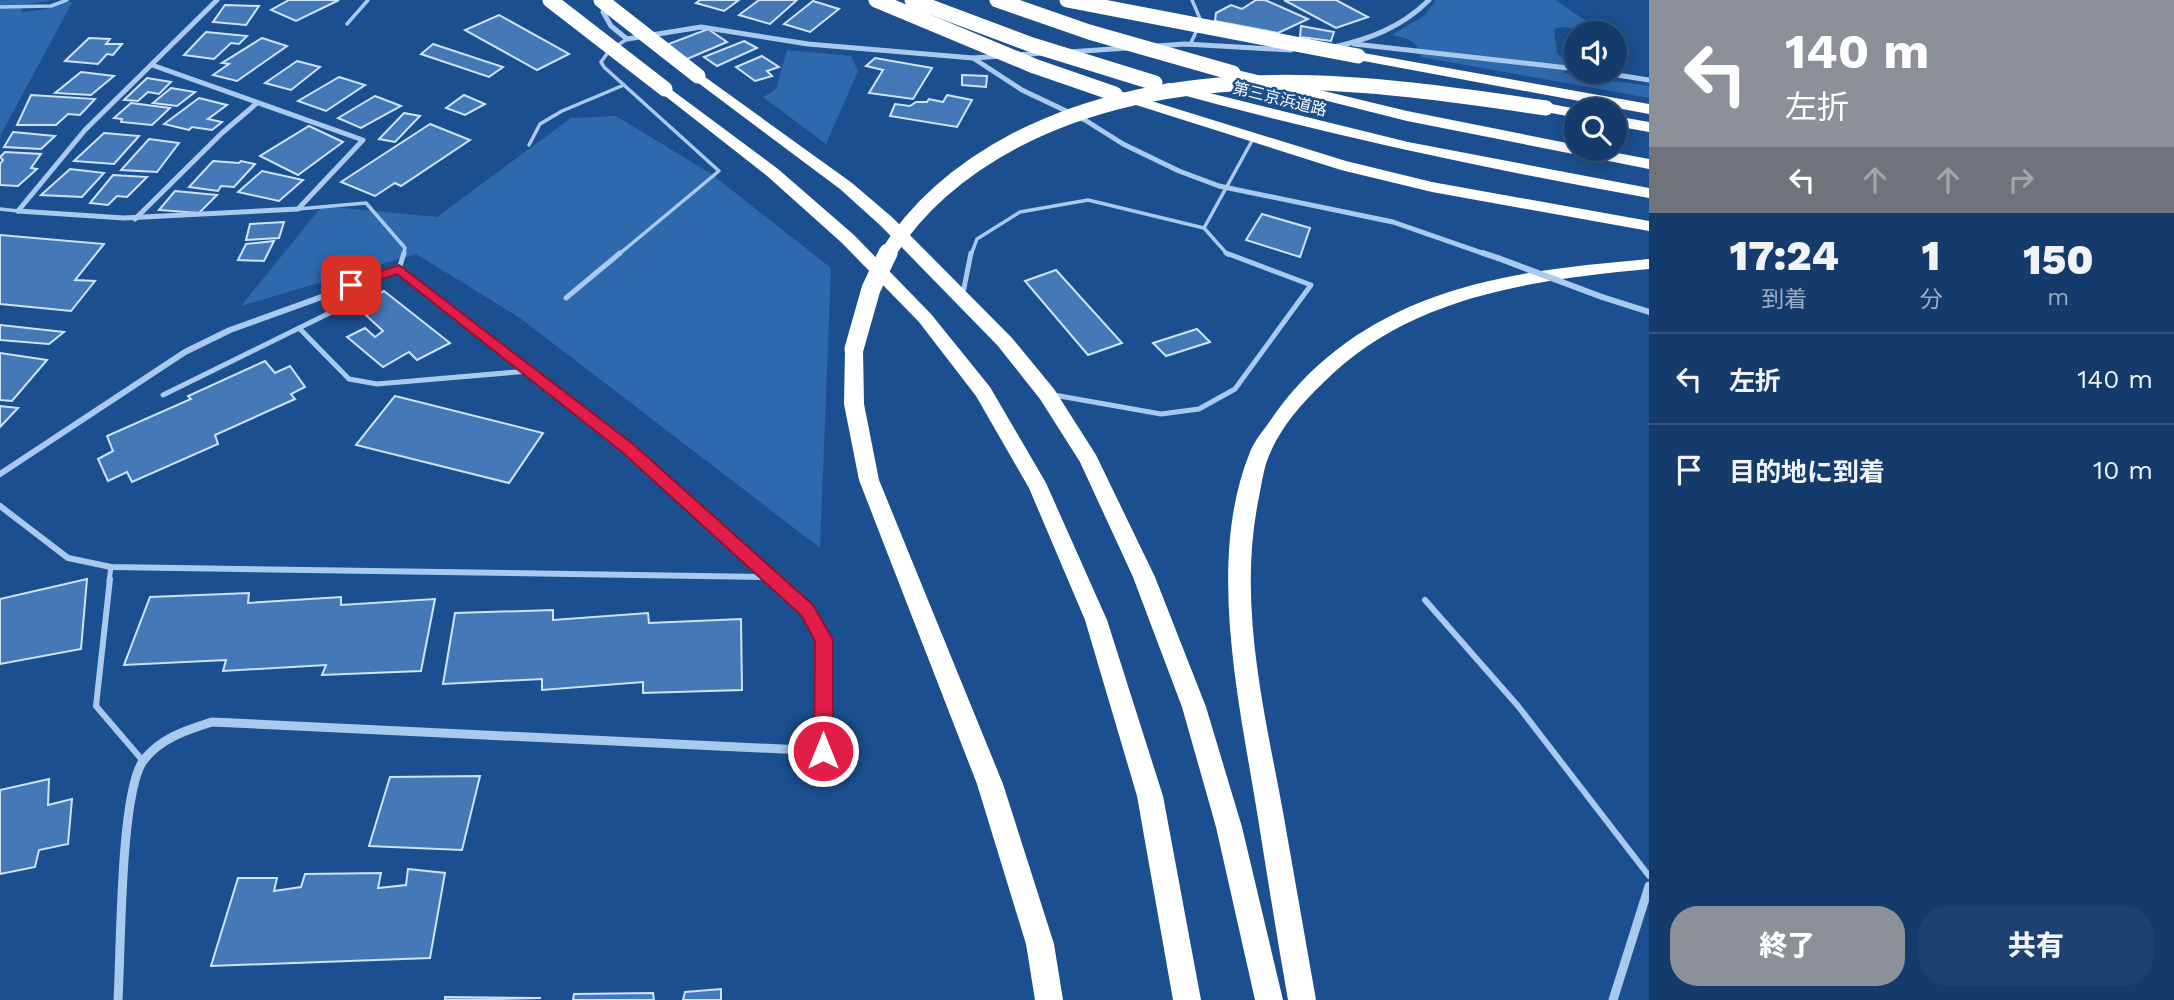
<!DOCTYPE html>
<html lang="ja">
<head>
<meta charset="utf-8">
<style>
  :root { --surface:#143b6b; --page:#1d4271; --text:#f1f3f6; --muted:#9dadc1; --line:#33557e; --accent:#8c9099 }
  body { margin:0; font-family:"Work Sans","Noto Sans JP",sans-serif; background:var(--page); color:var(--text); height:100vh; display:flex; flex-direction:column; font-size:26px; white-space:nowrap }
  * { box-sizing:border-box; margin:0 }
  p { font-size:23px; color:var(--muted) }
  .icon { flex:none; width:38px; height:38px; fill:none; stroke:currentColor; stroke-width:2; stroke-linecap:round; stroke-linejoin:round }
  .map { position:relative; flex:1; overflow:hidden }
  .side { display:flex; flex-direction:column; background:var(--surface); width:525px }
  .side>* { flex:none }
  .top-card { background:#8c9099; color:#fff; overflow:hidden }
  .fabs { position:absolute; left:1564px; top:21px; display:grid; gap:14px }
  .fabs a { display:grid; place-items:center; width:63px; height:63px; border-radius:50%; background:var(--surface); box-shadow:0 4px 18px #0003,0 0 0 2px var(--line); font-size:35px }
  .pin { position:absolute; display:grid; place-items:center; width:60px; height:60px; color:#fff; margin:-30px; border-radius:14px; box-shadow:0 4px 10px #0006 }
  .me { position:absolute; width:77px; margin:-38px; rotate:0deg; stroke-linejoin:round; filter:drop-shadow(0 0 5px #0008) }
  .turn { display:flex; align-items:center; gap:24px; height:147px; padding:0 21px; font-size:32px }
  .turn .icon { width:91px; height:91px; stroke-width:2.5 }
  .turn b { display:block; font-size:49px; line-height:60px }
  .lanes { display:flex; align-items:center; height:66px; padding:0 21px; background:#0003; justify-content:center; gap:35px; direction:ltr }
  .lanes .off { opacity:.35 }
  .eta { display:flex; justify-content:space-evenly; align-items:center; height:119px; text-align:center }
  .eta b { font-size:42px; font-weight:800; line-height:49px }
  .cta { display:flex; gap:14px; margin-top:auto; padding:14px 21px }
  .cta a { flex:1; height:80px; border-radius:28px; background:var(--accent); color:#fff; font-size:28px; font-weight:800; line-height:80px; text-align:center }
  .cta a+a { background:var(--page); color:var(--text) }
  ul { padding:0; list-style:none }
  li { display:flex; align-items:center; gap:21px; height:91px; padding:0 21px; border-top:2px solid var(--line) }
  li div { flex:1 }
  li b { display:block; font-size:26px }
  li em { font-style:normal }
  main { display:flex; flex:1; min-height:0 }
  .map>svg:first-child { display:block }
</style>
</head>
<body>
<main>
<div class="map">
<svg width="1649" height="1000" viewBox="0 0 1649 1000">
  <rect width="100%" height="100%" fill="#1b4f8f"/>
  <g fill="#2e69ad">
    <path d="M0,0H54L21,5L22,12L47,9L73,1L0,136Z"/>
    <path d="M1436,0H1555L1604,33C1599,33 1590,35 1584,33C1572,29 1569,25 1554,29L1557,53L1567,63L1564,73L1649,86V98L1421,57C1417,40 1408,39 1392,35L1425,15Z"/>
    <path d="M787,50L851,56L858,71L826,144L763,97L776,89Z"/>
    <path d="M616,116L710,173L831,268L820,548L520,318L416,254L241,306L322,206L437,217L571,118Z"/>
  </g>
  <g fill="#4478b7" stroke="#cfe3fa" stroke-width="2">
    <path d="M289,0H339L296,21L271,10Z"/>
    <path d="M700,0H739L724,11L696,3Z"/>
    <path d="M759,0H797L770,24L739,15Z"/>
    <path d="M1256,0H1265L1308,19L1278,33L1215,21L1216,13L1231,5L1242,9Z"/>
    <path d="M1284,0H1336L1368,17L1336,28Z"/>
    <path d="M813,1L839,9L810,32L784,24Z"/>
    <path d="M225,5L259,6L246,25L213,22Z"/>
    <path d="M499,15L569,54L537,70L465,30Z"/>
    <path d="M1301,26L1334,32L1331,41L1300,37Z"/>
    <path d="M708,29L727,42L687,59L666,45Z"/>
    <path d="M206,32L247,36L239,44L231,43L214,59L184,55Z"/>
    <path d="M89,38L110,39L106,44H122L113,55L107,54L98,64L65,61Z"/>
    <path d="M262,38L287,46L237,81L213,75L229,64L222,63Z"/>
    <path d="M744,41L757,48L717,66L704,57Z"/>
    <path d="M433,44L503,67L489,77L421,54Z"/>
    <path d="M762,56L779,67L767,71L772,76L755,81L736,67Z"/>
    <path d="M875,58L932,68L913,99L869,93L883,70L866,66Z"/>
    <path d="M297,61L320,67L291,90L265,83Z"/>
    <path d="M81,72L114,76L91,95L55,93Z"/>
    <path d="M962,75L987,76L986,87L962,85Z"/>
    <path d="M339,77L365,85L326,111L298,101Z"/>
    <path d="M147,78L171,82L159,94L148,92L138,101L124,100Z"/>
    <path d="M171,88L195,92L177,106L153,103Z"/>
    <path d="M31,95L95,99L80,115L68,114L56,125H17Z"/>
    <path d="M464,95L485,104L465,115L446,108Z"/>
    <path d="M947,95L972,100L957,127L890,116L895,104L910,106L916,102H927L929,99L943,102Z"/>
    <path d="M375,96L401,106L361,128L338,118Z"/>
    <path d="M199,98L227,105L208,119L222,122L212,130L192,127L189,130L164,124Z"/>
    <path d="M131,103L170,108L152,125L121,122L122,119L114,118Z"/>
    <path d="M404,113L420,116L395,142L379,139Z"/>
    <path d="M430,124L470,140L401,186L395,183L375,196L341,182Z"/>
    <path d="M309,126L343,142L298,175L260,156Z"/>
    <path d="M13,132L55,136L41,149L4,147Z"/>
    <path d="M104,133L139,136L114,164L74,161Z"/>
    <path d="M149,139L179,143L157,172L121,170Z"/>
    <path d="M5,152L41,154L31,168L37,169L18,186L0,185V164L3,160L0,157Z"/>
    <path d="M213,161L239,163L241,161L255,164L234,187L221,186L218,191L189,187Z"/>
    <path d="M70,169L104,173L82,197L41,195Z"/>
    <path d="M262,171L303,180L279,201L238,192Z"/>
    <path d="M113,175L147,177L127,197L117,196L108,205L90,203Z"/>
    <path d="M175,191L217,195L199,213L159,210Z"/>
    <path d="M1262,214L1310,228L1300,257L1246,240Z"/>
    <path d="M284,222L279,238L246,240L250,224Z"/>
    <path d="M0,235L104,244L75,280L95,281L71,311L0,304Z"/>
    <path d="M274,241L264,261L238,260L246,244Z"/>
    <path d="M1056,270L1122,343L1088,355L1025,281Z"/>
    <path d="M384,291L450,343L417,360L409,352L383,367L347,337L365,328L375,337L383,331L357,307Z"/>
    <path d="M0,325L64,332L49,344L0,340Z"/>
    <path d="M1197,329L1210,342L1166,356L1153,343Z"/>
    <path d="M0,353L47,360L12,401L0,400Z"/>
    <path d="M265,361L275,373L290,366L305,387L291,394L295,399L215,435L218,444L132,482L127,472L108,481L98,459L113,451L107,436L191,399L188,396Z"/>
    <path d="M395,396L543,433L509,483L356,445Z"/>
    <path d="M0,406L18,408L0,427Z"/>
    <path d="M87,579L81,649L0,664V599Z"/>
    <path d="M249,593L248,603L341,597V605L435,599L421,671L322,675L326,665L223,671L226,660L124,665L150,597Z"/>
    <path d="M553,610V620L648,613L649,623L741,619L742,690L643,693V682L542,690V679L443,684L455,613Z"/>
    <path d="M480,776L462,850L369,846L390,777Z"/>
    <path d="M49,779L48,805L72,799L68,844L39,850L35,867L0,874V790Z"/>
    <path d="M408,869L445,873L430,958L211,966L238,878H277L274,891L301,887L305,874L381,873L378,888L406,885Z"/>
    <path d="M721,989V1000H683L685,992Z"/>
    <path d="M653,993L654,1000H573L574,994Z"/>
    <path d="M445,997L541,998L445,1000Z"/>
  </g>
  <g fill="none" stroke-linecap="round" stroke-linejoin="round">
    <g stroke="#a9c9ee" stroke-width="3.5">
      <path d="M0,7L51,6L67,0"/>
      <path d="M347,24L368,0"/>
      <path d="M1190,45L1201,21L1192,0"/>
      <path d="M529,145L540,124L562,111L624,85"/>
      <path d="M0,209L18,211"/>
      <path d="M298,209L366,203L405,248L403,255"/>
      <path d="M1204,228L1228,255"/>
      <path d="M618,255L719,171L604,67L601,62L609,51L627,39"/>
      <path d="M971,255L977,239L1020,212L1088,200L1204,228L1253,139"/>
    </g>
    <g stroke="#a9c9ee" stroke-width="5">
      <path d="M399,269L404,253"/>
      <path d="M963,293L971,253"/>
      <path d="M566,298L620,253"/>
      <path d="M299,328L349,379L377,384L529,371"/>
      <path d="M163,395L366,295L375,278"/>
      <path d="M1054,395L1161,414L1199,409L1235,389L1311,285L1226,253"/>
      <path d="M109,581L111,567"/>
    </g>
    <g stroke="#a9c9ee" stroke-width="6">
      <path d="M110,579L96,706L143,761"/>
      <path d="M1425,600L1518,706L1649,876"/>
    </g>
    <g stroke="#a9c9ee" stroke-width="5">
      <path d="M606,3L603,12L611,26L627,39L701,27L808,44L973,58L1022,90L1085,120L1123,144L1179,171L1219,186L1393,222L1488,255"/>
      <path d="M1354,44L1577,69"/>
      <path d="M1156,46L1185,44L1291,50"/>
      <path d="M1334,47C1370,39 1402,27 1429,0"/>
      <path d="M1069,52L1127,48"/>
      <path d="M1017,55L1043,53"/>
      <path d="M973,58L1001,56"/>
      <path d="M1598,72L1649,80"/>
      <path d="M18,211L124,218L298,209L363,140L152,65"/>
      <path d="M18,211L85,130L217,0"/>
      <path d="M135,219L222,133L257,103"/>
    </g>
    <g stroke="#a9c9ee" stroke-width="6">
      <path d="M1483,253L1498,258"/>
      <path d="M1602,297L1649,312"/>
      <path d="M0,474L185,352L230,330L399,269L628,448L775,581"/>
      <path d="M0,506L68,558L111,567L771,577"/>
    </g>
    <g stroke="#a9c9ee" stroke-width="9">
      <path d="M118,1000C121,952 120,794 143,761C160,738 187,730 212,722L823,751L824,641L807,610L773,579"/>
      <path d="M1613,1000L1649,886"/>
    </g>
    <g fill="#fff" fill-rule="evenodd">
      <path d="M1358,52L1649,104V114L1353,59L1351,56Z"/>
      <path d="M1233,69L1407,111L1577,145V149H1596L1649,159V169L1407,121L1228,76L1226,73L1228,70Z"/>
      <path d="M698,72L852,183L893,218L1012,338L1054,389L1096,455L1155,577L1206,707L1242,827L1283,1000H1255L1216,827L1182,707L1133,577L1080,462L1040,399L998,346L881,226L840,189L693,79L691,76L693,73Z"/>
      <path d="M1169,83L1408,142L1649,188V198C1485,169 1324,134 1164,90L1162,87L1164,84Z"/>
      <path d="M665,85L778,169L854,235L931,314L990,387L1046,483L1107,620L1163,796L1201,1000H1173L1137,796L1085,620L1029,488L976,396L919,322L842,243L766,175L660,92L658,89L660,86Z"/>
      <path d="M1119,91L1346,161L1432,182L1649,221V231L1432,192L1341,170L1114,98L1112,95L1114,92Z"/>
      <path d="M1546,103L1577,109L1580,110H1577V118L1541,111L1538,108Z"/>
      <path d="M1615,116L1649,122V132L1615,126Z"/>
      <path d="M1649,259V269C1532,280 1408,296 1322,384C1302,403 1282,426 1271,451C1264,465 1262,482 1259,497C1237,602 1264,709 1283,812C1294,875 1305,937 1316,1000H1288C1277,937 1267,875 1257,812C1239,701 1206,560 1250,452C1255,440 1263,431 1270,421C1308,365 1359,327 1421,302C1493,273 1573,266 1649,259Z"/>
      <path d="M854,343L861,345L863,349L864,404L879,480L1003,784L1054,944L1063,1000H1035L1026,944L977,784L859,480L844,404L845,349L847,345Z"/>
    </g>
    <path stroke="#a9c9ee" stroke-width="6" d="M1498,258L1602,297"/>
    <g stroke="#fff" stroke-width="15">
      <path d="M550,0L665,89"/>
      <path d="M601,0L698,76"/>
      <path d="M876,0L1034,66L1115,94"/>
      <path d="M912,0L1032,45L1155,83"/>
      <path d="M997,0L1089,32L1233,73"/>
      <path d="M1067,0L1358,56"/>
      <path d="M887,255C918,204 963,168 1016,140C1181,55 1369,82 1546,108"/>
    </g>
    <path stroke="#fff" stroke-width="19" d="M854,349L871,289L888,253"/>
  </g>
  <path fill="#e11d48" stroke="#92132f" stroke-width="2" d="M399,265L633,444L813,605L833,640V751L830,757L823,760L817,757L814,751L815,641L801,615L622,452L397,274L351,289L344,285L346,282Z"/>
  <g text-anchor="middle" dominant-baseline="central" stroke-width="5" stroke-linejoin="round" paint-order="stroke">
    <g font-size="16" fill="#fff" stroke="#1b4f8f">
      <text transform="translate(1280 99) rotate(14)">第三京浜道路</text>
    </g>
  </g>
</svg>
<div class="fabs">
<a><svg class="icon" aria-label="sound" viewBox="0 0 24 24"><path d="M4 9h4l5-4v14l-5-4H4zM17 9q2 3 0 6"/></svg></a>
<a><svg class="icon" aria-label="search" viewBox="0 0 24 24"><circle cx="10" cy="10" r="6"/><path d="M15 15l6 6"/></svg></a>
</div>
<div class="pin" style="left:351px;top:285px;background:#d93025"><svg class="icon" aria-label="arrive" viewBox="0 0 24 24"><path d="M6 21V4h12l-3 4 3 4H6"/></svg></div>
<svg class="me" style="left:823px;top:751px" viewBox="-20 -20 40 40"><circle r="17" fill="#e11d48" stroke="#fff" stroke-width="3"/><path d="M0-11L8 9 0 5-8 9z" fill="#fff"/></svg>
</div>
<section class="side">
<div class="top-card">
<div class="turn"><svg class="icon" aria-label="left" viewBox="0 0 24 24"><path d="M17 20v-9H6M10 6l-5 5 5 5"/></svg><div><b>140 m</b>左折</div></div>
<div class="lanes"><svg class="icon" aria-label="left" viewBox="0 0 24 24"><path d="M17 20v-9H6M10 6l-5 5 5 5"/></svg><svg class="icon off" aria-label="ahead" viewBox="0 0 24 24"><path d="M12 20V5M6 11l6-6 6 6"/></svg><svg class="icon off" aria-label="ahead" viewBox="0 0 24 24"><path d="M12 20V5M6 11l6-6 6 6"/></svg><svg class="icon off" aria-label="right" viewBox="0 0 24 24"><path d="M7 20v-9h11M14 6l5 5-5 5"/></svg></div>
</div>
<div class="eta">
<div><b>17:24</b><p>到着</p></div>
<div><b>1</b><p>分</p></div>
<div><b>150</b><p>m</p></div>
</div>
<ul>
<li><svg class="icon" aria-label="left" viewBox="0 0 24 24"><path d="M17 20v-9H6M10 6l-5 5 5 5"/></svg><div><b>左折</b></div><em>140 m</em></li>
<li><svg class="icon" aria-label="arrive" viewBox="0 0 24 24"><path d="M6 21V4h12l-3 4 3 4H6"/></svg><div><b>目的地に到着</b></div><em>10 m</em></li>
</ul>
<div class="cta"><a>終了</a><a>共有</a></div>
</section>
</main>
</body>
</html>
